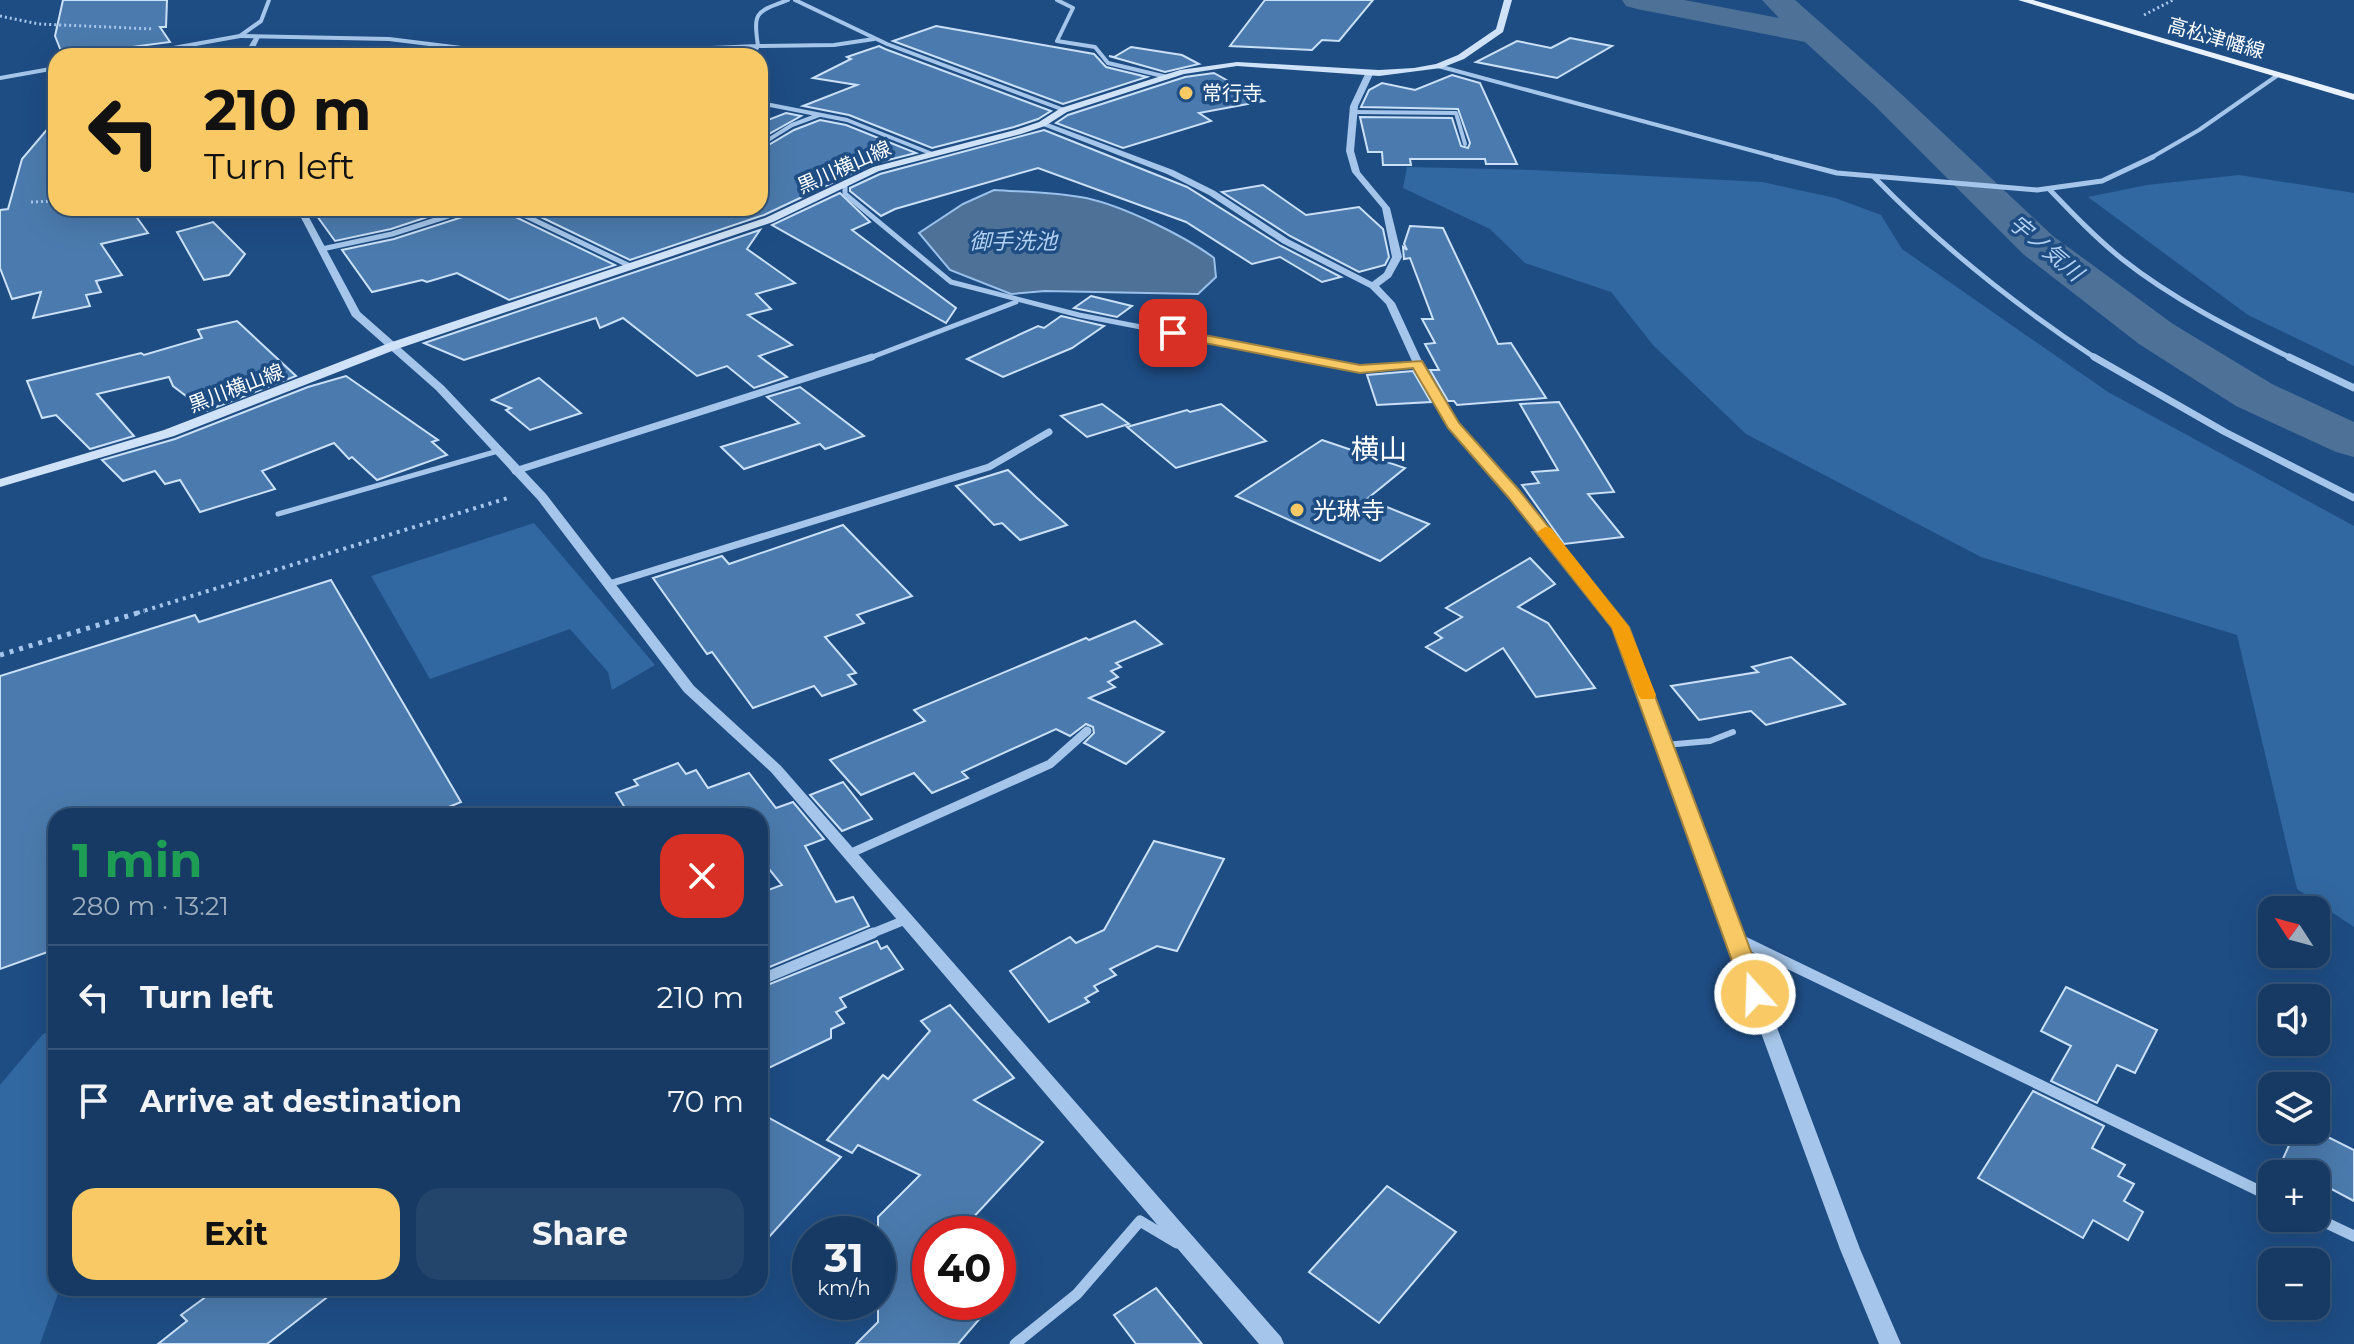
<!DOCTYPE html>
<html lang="en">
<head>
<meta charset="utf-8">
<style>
  :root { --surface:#163a63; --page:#23456c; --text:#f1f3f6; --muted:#9eadbe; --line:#355478; --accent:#f8c964 }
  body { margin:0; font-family:Montserrat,"Noto Sans JP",sans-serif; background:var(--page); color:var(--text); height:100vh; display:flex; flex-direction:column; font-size:30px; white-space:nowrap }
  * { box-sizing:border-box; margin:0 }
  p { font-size:26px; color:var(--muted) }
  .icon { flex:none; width:44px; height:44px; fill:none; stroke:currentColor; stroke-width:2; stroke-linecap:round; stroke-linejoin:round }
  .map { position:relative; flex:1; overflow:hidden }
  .panel { position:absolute; left:48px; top:808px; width:720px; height:488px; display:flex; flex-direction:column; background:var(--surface); border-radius:24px; box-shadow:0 8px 32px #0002,0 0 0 2px var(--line) }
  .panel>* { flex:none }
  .banner { position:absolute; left:48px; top:48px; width:720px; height:168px; border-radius:24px; box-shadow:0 8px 32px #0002,0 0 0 2px var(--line); background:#f8c964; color:#111; overflow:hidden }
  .needle { width:52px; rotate:306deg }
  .buttons { position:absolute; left:2258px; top:896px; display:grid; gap:16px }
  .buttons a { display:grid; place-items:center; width:72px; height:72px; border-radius:16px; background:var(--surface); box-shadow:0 8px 32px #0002,0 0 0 2px var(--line); font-size:40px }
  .speed { position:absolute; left:792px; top:1216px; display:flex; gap:16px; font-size:40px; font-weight:700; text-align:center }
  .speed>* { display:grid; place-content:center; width:104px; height:104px; border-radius:50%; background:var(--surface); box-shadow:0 8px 32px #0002,0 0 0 2px var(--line); line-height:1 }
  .speed small { font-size:20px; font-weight:400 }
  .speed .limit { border:12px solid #d22; background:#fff; color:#111 }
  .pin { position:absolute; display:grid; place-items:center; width:68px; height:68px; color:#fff; margin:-34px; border-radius:16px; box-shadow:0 4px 12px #0006 }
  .me { position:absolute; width:88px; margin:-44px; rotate:340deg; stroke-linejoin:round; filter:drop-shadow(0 0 6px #0008) }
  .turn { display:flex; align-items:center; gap:28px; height:168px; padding:0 24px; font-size:36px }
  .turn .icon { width:104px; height:104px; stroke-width:2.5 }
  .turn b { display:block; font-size:56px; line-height:68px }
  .round { display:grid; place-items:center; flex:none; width:84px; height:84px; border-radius:24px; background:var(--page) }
  .headline { display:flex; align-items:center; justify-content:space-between; height:136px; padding:0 24px }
  h1 { font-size:48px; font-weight:700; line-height:60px; color:#1e9e55 }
  .cta { display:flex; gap:16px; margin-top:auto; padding:16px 24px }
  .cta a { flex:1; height:92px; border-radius:24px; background:var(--accent); color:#111; font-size:32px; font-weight:700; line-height:92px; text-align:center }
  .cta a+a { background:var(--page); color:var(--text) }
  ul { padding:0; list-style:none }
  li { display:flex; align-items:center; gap:24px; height:104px; padding:0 24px; border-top:2px solid var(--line) }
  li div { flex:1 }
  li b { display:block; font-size:30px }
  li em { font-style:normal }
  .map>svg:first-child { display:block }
</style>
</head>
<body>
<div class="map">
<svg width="2354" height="1344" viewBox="0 0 2354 1344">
  <rect width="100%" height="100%" fill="#1e4d84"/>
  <g fill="#3268a1">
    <path d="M1407,167L1533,170L1762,182L1835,198L1881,215L1902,249L2108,392L2354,526V927L2297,889L2237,635L1981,557L1746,434L1653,345L1611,292L1525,263L1490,229L1403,188Z"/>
    <path d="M2239,175L2354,193V366L2248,315L2088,197L2147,185Z"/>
    <path d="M534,523L655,665L612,690L608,672L570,629L430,679L371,576Z"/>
    <path d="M56,1029V1288H60L40,1344H0V1085L43,1034Z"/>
  </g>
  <path fill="#4e7198" stroke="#99c1eb" stroke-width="2" d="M994,190C1025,192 1056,192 1086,198C1123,206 1185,236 1214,258L1216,277L1198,294L1045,291L1011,294L950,270L919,233L963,204Z"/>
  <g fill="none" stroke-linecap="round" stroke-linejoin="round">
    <path fill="#4e7198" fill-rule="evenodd" d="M1622,0H1684L1779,18L1762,0H1795L1898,91L2053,236L2173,324L2272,384L2354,422V457L2336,452L2236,406L2139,344L2023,254L1874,105L1805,42L1637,9L1626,6Z"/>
  </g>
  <g fill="#4b7bae" stroke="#cae0f7" stroke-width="2">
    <path d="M63,0H167L166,27H160L170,42L63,56L55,36Z"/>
    <path d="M1265,0H1373L1339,41L1322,40L1312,50L1230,46Z"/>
    <path d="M936,26L1094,54L1106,67L1147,77L1063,104L893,41Z"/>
    <path d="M1570,38L1612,46L1557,78L1476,62L1517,41L1551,48Z"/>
    <path d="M879,46L885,49L1051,111L1038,119L1014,127L932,148L849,115L803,106L857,85L813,78L851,59L847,57Z"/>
    <path d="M1131,47L1182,55L1199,64L1165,72L1109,56L1114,57Z"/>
    <path d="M1214,73L1264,101L1199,113L1211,121L1123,148L1056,123L1068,115L1185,77Z"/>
    <path d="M1452,75L1480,83L1517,164H1486L1485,159H1410L1411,165H1383L1382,152H1368L1360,117L1452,118L1461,146L1468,148L1470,143L1458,109L1361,107L1369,90L1382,83L1415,90Z"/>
    <path d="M786,113L801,116L760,139V123Z"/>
    <path d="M56,119V208H130L148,233L101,244L122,275L96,281L101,292L86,295L90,306L33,318L41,292L12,299L0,268V210L8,209L22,159Z"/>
    <path d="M820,120L846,125L916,153L872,164L764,215L630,260L522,208H760V150L794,130Z"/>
    <path d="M1044,130L1187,187L1281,246L1341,277L1322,282L1280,257L1252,264L1186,222L1038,168L895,209L881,216L850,191V188L880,174Z"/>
    <path d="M1263,185L1306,215L1359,207L1383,229L1389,257L1385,265L1359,272L1290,236L1222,192Z"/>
    <path d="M840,193L870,222L852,230L956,308L946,323L772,225Z"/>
    <path d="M364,208H455L391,229L335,241L317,216Z"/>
    <path d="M478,208H504L507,213L615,265L509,300L457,273L427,282L422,280L372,292L342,250L394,239L475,213Z"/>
    <path d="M213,222L245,254L229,275L204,280L177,232Z"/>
    <path d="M1410,226L1443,228L1498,344L1511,343L1546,398L1457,405L1454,401H1448L1430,370H1439L1425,344L1435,343L1422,319H1433L1410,258L1404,259L1403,247L1407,250L1404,244Z"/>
    <path d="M760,230L747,249L795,283L756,294L771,309L748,315L792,345L759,356L787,377L754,388L727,366L697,376L623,318L600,328L596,318L464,360L424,343Z"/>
    <path d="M1091,296L1132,306L1117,317L1074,308Z"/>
    <path d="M1061,316L1104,326L1072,348L1003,377L967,359L1038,326L1044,328Z"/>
    <path d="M237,321L296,376L206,411L173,386L169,377L97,394L134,436L90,449L56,415L42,418L27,381L141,353L144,355L202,338L198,330Z"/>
    <path d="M1413,371L1431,402L1377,405L1367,375Z"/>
    <path d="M346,376L438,440L432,442L447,455L377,480L352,457L349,459L334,443L262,471L275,489L200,512L180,480L165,484L155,471L123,481L102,460L175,439L308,387Z"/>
    <path d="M539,378L581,413L530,430L506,410L511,408L492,400Z"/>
    <path d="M800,387L864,436L825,449L820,444L744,469L721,447L799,423L767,397Z"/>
    <path d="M1559,402L1614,492L1588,494L1623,537L1564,544L1522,485L1539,483L1532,472L1558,470L1520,404Z"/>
    <path d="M1102,404L1129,424L1087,437L1061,416Z"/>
    <path d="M1221,404L1266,441L1176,468L1127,427L1187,410L1190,412Z"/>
    <path d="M1322,440L1405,468L1367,499L1429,524L1380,561L1236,496Z"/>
    <path d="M1008,470L1036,497L1067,525L1020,540L1002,523L994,525L956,486Z"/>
    <path d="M843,525L912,596L857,615L864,623L825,637L856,673L848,675L856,684L822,696L814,686L753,708L712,652L707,654L653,578L722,556L729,564Z"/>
    <path d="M1530,558L1555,584L1518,607L1548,623L1595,688L1536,697L1503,648L1466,671L1426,647L1442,638L1435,633L1462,617L1446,608Z"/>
    <path d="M331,580L461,802L427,816H56V949L0,969V676L195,615L199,622Z"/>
    <path d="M1135,621L1162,644L1116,663L1121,667L1111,671L1118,677L1108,682L1115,687L1089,698L1164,732L1126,764L1084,743L1094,733L1093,727L1086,724L1070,736L1056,729L962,772L968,778L932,793L914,773L861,795L830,760L925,721L914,710L1086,638L1089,640Z"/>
    <path d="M1791,657L1845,704L1766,725L1751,711L1699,720L1671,686L1758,672L1752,667Z"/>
    <path d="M678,763L686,774L696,770L708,788L749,773L776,808L793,802L824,839L805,846L836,902L853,897L869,926L760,971V893L782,885L760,858V816H630L616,793L638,785L634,780Z"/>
    <path d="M843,782L872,819L842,831L810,795Z"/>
    <path d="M1154,841L1224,859L1177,951L1157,946L1110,969L1116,975L1094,986L1098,991L1085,998L1089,1002L1049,1022L1010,971L1070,937L1076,943L1104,930Z"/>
    <path d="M877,941L881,949L887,946L903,969L840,998L846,1007L836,1012L844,1023L831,1029V1038L760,1072V988Z"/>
    <path d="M2066,987L2157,1030L2135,1073L2117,1065L2097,1103L2051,1081L2071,1046L2041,1031Z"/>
    <path d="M950,1005L1014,1078L974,1100L1043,1142L958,1234H930V1302H994L958,1344H856L878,1322V1217L920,1175L858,1145L852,1153L827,1140L883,1075L888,1079L930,1031L921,1021Z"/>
    <path d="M2033,1091L2104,1126L2092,1148L2125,1165L2118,1176L2134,1184L2124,1201L2143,1212L2128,1240L2093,1220L2083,1238L1978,1178Z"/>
    <path d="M760,1113L841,1157L760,1247Z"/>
    <path d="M2296,1130H2314L2354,1150V1201L2316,1181V1174H2302L2281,1163Z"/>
    <path d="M1387,1186L1456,1232L1379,1323L1309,1272Z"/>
    <path d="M218,1288H339L267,1344H158L187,1321L181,1315Z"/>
    <path d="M1156,1288L1202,1344H1136L1114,1315Z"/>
  </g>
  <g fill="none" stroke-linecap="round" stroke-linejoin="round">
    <g stroke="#a5c6ea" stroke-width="3" stroke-dasharray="2 3" stroke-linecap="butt">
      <path d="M2144,15L2173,0"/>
      <path d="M0,16L39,24L154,29"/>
      <path d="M31,202L56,201"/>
    </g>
    <path stroke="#a5c6ea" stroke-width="4" stroke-dasharray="3 5" stroke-linecap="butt" d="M137,613L511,497"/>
    <path stroke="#a5c6ea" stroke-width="5" stroke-dasharray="4 6" stroke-linecap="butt" d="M0,655L144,611"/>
    <path stroke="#a5c6ea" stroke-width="5" d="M278,514L498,451"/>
    <path stroke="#a5c6ea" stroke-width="6" d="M1665,745L1710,741L1733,732"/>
    <g stroke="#a5c6ea" stroke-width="4">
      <path d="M795,0L887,44L1064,110"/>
      <path d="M1057,0L1073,8L1057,41L1095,47L1108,63L1167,77"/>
      <path d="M240,36L389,39L527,56L758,46C753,11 756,12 788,0"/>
      <path d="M129,56L240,36L261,21L269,0"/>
      <path d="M752,56L758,46L834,45L874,39"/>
      <path d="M1438,66L1783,159"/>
      <path d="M0,78L56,68"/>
      <path d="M760,103L847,120L930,153"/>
      <path d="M1353,112L1456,113L1465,144"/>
      <path d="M760,145L792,125L819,115"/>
      <path d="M2149,159L2199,130L2278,75"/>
    </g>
    <g stroke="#a5c6ea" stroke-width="5">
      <path d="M1775,157L1837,173L2037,190L2102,181L2153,157"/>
      <path d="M1874,177C1942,247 2015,305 2097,359"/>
      <path d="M845,183V194L951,282L1079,315L1306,359"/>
      <path d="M2050,190C2073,214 2096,238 2122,259C2174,300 2234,330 2293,359"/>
      <path d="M509,208L630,266"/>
      <path d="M322,249L392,234L473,208"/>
      <path d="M867,359L1016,302"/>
    </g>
    <g stroke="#a5c6ea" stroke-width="7">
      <path d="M1295,357L1360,369L1418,364"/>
      <path d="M2094,357L2225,432L2354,498"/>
      <path d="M2289,357L2354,388"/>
      <path d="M515,471L872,357"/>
      <path d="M609,584L989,467L1049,432"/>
    </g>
    <g stroke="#a5c6ea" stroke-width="9">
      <path d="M849,854L1050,764L1087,731"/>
      <path d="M868,935L905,920"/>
    </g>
    <g stroke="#a5c6ea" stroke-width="11">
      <path d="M1738,939L2272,1197"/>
      <path d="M760,980L873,933"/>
      <path d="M2316,1218L2354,1236"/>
      <path d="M1015,1344L1077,1294L1140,1221L1177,1243"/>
    </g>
    <g fill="#a5c6ea" fill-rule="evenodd">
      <path d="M255,36L260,37L251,56H243Z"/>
      <path d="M1370,70L1374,72L1358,106L1354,151L1360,172L1390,208L1402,257L1391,277L1379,286L1395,303L1426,370L1458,423L1517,490L1627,627L1860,1249L1901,1344H1879L1840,1249L1613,628L1509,496L1449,427L1416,370L1386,304L1370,288L1282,243L1209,195L1167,174L1038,124L1045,122L1173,170L1215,191L1288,239L1372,282L1384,273L1392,257L1382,208L1352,172L1346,151L1350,106L1366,72Z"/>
      <path d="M296,208H304L360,312L444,386L546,494L694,686L781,766L1281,1337L1284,1344H1259L771,772L684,692L538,500L436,390L352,316Z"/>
    </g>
    <path fill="#d0e2f7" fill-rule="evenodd" d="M1504,0H1512L1503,32L1464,59L1441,68L1379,76L1237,66L1184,74L1067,112L1045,126L1021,134L879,171L773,222L397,349L174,436L0,487V479L164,430L389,343L765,218L873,167L1015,130L1039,122L1061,108L1180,70L1237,62L1379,70L1414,68L1436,64L1458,55L1496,29Z"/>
    <path fill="#e9f2fe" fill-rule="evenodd" d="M2018,0H2033L2354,94V100Z"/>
  </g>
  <path fill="#f8c964" stroke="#a18341" stroke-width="2" d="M1173,329L1360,365L1422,361L1459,423L1519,490L1629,627L1767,994L1763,1000L1755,1002L1747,1000L1744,994L1612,628L1508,497L1448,428L1413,368L1360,373L1168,336V330Z"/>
  <path fill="#f59e0b" d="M1545,527L1551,528L1629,627L1656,695L1654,699H1641L1638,695L1612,628L1537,532Z"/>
  <g fill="#f8c964" stroke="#1e4d84" stroke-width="3">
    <circle cx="1186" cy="93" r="8"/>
    <circle cx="1297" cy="510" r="8"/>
  </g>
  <g text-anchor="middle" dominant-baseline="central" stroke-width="7" stroke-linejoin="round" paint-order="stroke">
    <g font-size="20" fill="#fff" stroke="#1e4d84">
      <text transform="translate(2216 38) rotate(16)">高松津幡線</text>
      <text transform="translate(844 167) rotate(-24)">黒川横山線</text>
      <text transform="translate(236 388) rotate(-21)">黒川横山線</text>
    </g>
    <g font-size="20" fill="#fff" stroke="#1e4d84" text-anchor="start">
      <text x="1202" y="93">常行寺</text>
    </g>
    <g font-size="22" font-style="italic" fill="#b1d0f1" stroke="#1e4d84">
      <text x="1013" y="241">御手洗池</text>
      <text transform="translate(2046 248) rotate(40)">宇ノ気川</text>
    </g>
    <g font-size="24" fill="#fff" stroke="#1e4d84" text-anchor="start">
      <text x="1313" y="510">光琳寺</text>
    </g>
    <g font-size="28" fill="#fff" stroke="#1e4d84">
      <text x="1379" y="449">横山</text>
    </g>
  </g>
</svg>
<div class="buttons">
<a><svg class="needle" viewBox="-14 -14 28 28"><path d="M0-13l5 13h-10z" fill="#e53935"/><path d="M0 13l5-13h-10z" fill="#9eadbe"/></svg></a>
<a><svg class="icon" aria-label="sound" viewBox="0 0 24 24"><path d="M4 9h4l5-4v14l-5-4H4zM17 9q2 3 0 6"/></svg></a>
<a><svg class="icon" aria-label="layers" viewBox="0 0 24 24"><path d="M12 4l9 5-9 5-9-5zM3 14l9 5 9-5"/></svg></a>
<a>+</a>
<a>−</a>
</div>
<div class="speed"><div>31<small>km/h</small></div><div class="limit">40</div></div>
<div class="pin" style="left:1173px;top:333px;background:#d93025"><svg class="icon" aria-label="arrive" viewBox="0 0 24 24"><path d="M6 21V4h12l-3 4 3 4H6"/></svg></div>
<svg class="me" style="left:1755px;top:994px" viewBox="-20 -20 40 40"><circle r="17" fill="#f8c964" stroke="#fff" stroke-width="3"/><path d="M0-11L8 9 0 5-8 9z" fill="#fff"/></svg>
<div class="banner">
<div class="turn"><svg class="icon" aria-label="left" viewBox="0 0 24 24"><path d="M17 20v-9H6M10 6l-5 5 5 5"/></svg><div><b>210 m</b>Turn left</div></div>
</div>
<section class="panel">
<div class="headline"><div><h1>1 min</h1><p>280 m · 13:21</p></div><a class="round" style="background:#d93025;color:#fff"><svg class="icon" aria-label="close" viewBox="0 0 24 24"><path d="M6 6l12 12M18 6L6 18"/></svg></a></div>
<ul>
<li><svg class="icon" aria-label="left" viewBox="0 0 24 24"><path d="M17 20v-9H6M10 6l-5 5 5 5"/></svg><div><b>Turn left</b></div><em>210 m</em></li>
<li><svg class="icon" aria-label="arrive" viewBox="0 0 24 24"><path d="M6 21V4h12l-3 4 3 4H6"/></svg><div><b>Arrive at destination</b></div><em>70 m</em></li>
</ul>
<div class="cta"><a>Exit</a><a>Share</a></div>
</section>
</div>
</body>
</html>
